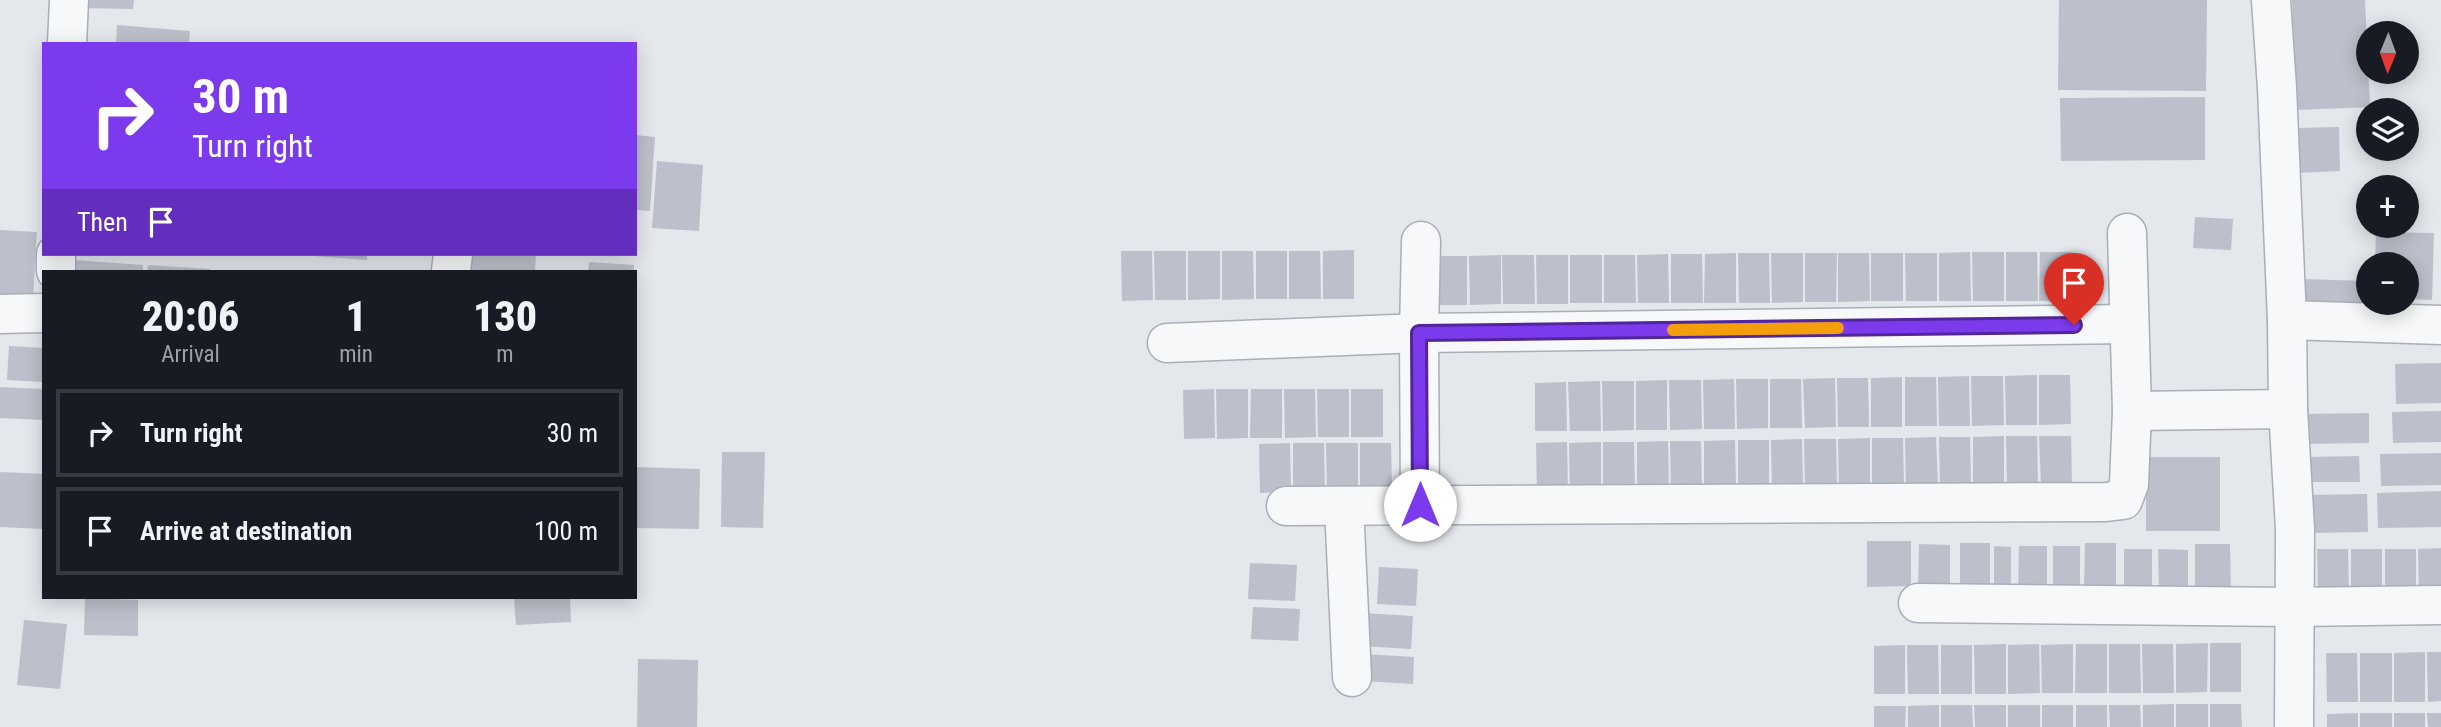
<!DOCTYPE html>
<html lang="en">
<head>
<meta charset="utf-8">
<style>
  :root { --surface:#171b24; --page:#242831; --text:#f1f3f6; --muted:#9ea1a6; --line:#363941 }
  body { margin:0; font-family:"Roboto Condensed",sans-serif; background:var(--page); color:var(--text); height:100vh; display:flex; flex-direction:column; font-size:26px; white-space:nowrap }
  * { box-sizing:border-box; margin:0 }
  p { font-size:23px; color:var(--muted) }
  .icon { flex:none; width:38px; height:38px; fill:none; stroke:currentColor; stroke-width:2; stroke-linecap:round; stroke-linejoin:round }
  .map { position:relative; flex:1; overflow:hidden }
  .sheet { position:absolute; left:42px; top:270px; width:595px; height:329px; display:flex; flex-direction:column; background:var(--surface); border-radius:0px; box-shadow:0 4px 18px #0003 }
  .sheet>* { flex:none }
  .hud { position:absolute; left:42px; top:42px; width:595px; height:214px; border-radius:0px; box-shadow:0 4px 18px #0003; background:#7c3aed; color:#fff; overflow:hidden }
  .needle { width:46px; rotate:181deg }
  .controls { position:absolute; left:2356px; top:21px; display:grid; gap:14px }
  .controls a { display:grid; place-items:center; width:63px; height:63px; border-radius:50%; background:var(--surface); box-shadow:0 4px 18px #0003; font-size:35px }
  .pin { position:absolute; display:grid; place-items:center; width:60px; height:60px; color:#fff; margin:-72px -30px; border-radius:50% 50% 50% 0; rotate:-45deg; box-shadow:0 0 7px #0007 }
  .pin .icon { rotate:45deg }
  .me { position:absolute; width:77px; margin:-38px; rotate:0deg; stroke-linejoin:round; filter:drop-shadow(0 0 5px #0008) }
  .turn { display:flex; align-items:center; gap:24px; height:147px; padding:0 35px; font-size:32px }
  .turn .icon { width:91px; height:91px; stroke-width:2.5 }
  .turn b { display:block; font-size:49px; line-height:60px }
  .then { display:flex; align-items:center; height:66px; padding:0 35px; background:#0003; gap:14px; font-size:26px }
  .eta { display:flex; justify-content:space-evenly; align-items:center; height:119px; text-align:center }
  .eta b { font-size:42px; font-weight:800; line-height:49px }
  ul { padding:0; list-style:none }
  li { display:flex; align-items:center; gap:21px; height:88px; margin:0 14px 10px; padding:0 21px; border:4px solid var(--line); border-radius:0px }
  li div { flex:1 }
  li b { display:block; font-size:26px }
  li em { font-style:normal }
  .map>svg:first-child { display:block }
</style>
</head>
<body>
<div class="map">
<svg width="2441" height="727" viewBox="0 0 2441 727">
  <rect width="100%" height="100%" fill="#e4e7ec"/>
  <g fill="#bbc0ca">
    <path d="M79,0H134L133,9L79,8Z"/>
    <path d="M2059,0H2207L2206,91L2058,90Z"/>
    <path d="M2292,0H2365L2370,107L2297,110Z"/>
    <path d="M117,25L190,31L189,44H116Z"/>
    <path d="M2205,97V160L2061,161L2060,98Z"/>
    <path d="M2339,127L2340,171L2297,173L2295,128Z"/>
    <path d="M635,135L655,137L650,211L635,210Z"/>
    <path d="M657,161L703,165L699,231L652,228Z"/>
    <path d="M2195,217L2233,219L2231,250L2193,248Z"/>
    <path d="M0,230L37,232L33,298L0,296Z"/>
    <path d="M2376,232L2434,233L2432,300L2406,299V264H2375Z"/>
    <path d="M1354,250V299H1323V251Z"/>
    <path d="M1121,251H1152L1153,300L1122,301Z"/>
    <path d="M1154,251H1186V300H1155Z"/>
    <path d="M1188,251H1220V299L1188,300Z"/>
    <path d="M1222,251H1253L1254,299L1222,300Z"/>
    <rect x="1256" y="251" width="31" height="48"/>
    <path d="M1289,251H1320L1321,299H1289Z"/>
    <path d="M1970,252L1971,301H1939V253Z"/>
    <path d="M1972,252H2004V301H1973Z"/>
    <path d="M2006,252H2037L2038,301H2006Z"/>
    <path d="M2040,252H2071V301H2039Z"/>
    <path d="M1736,253V303H1704L1705,254Z"/>
    <path d="M1738,253H1769L1770,303H1739Z"/>
    <path d="M1771,253H1803V302L1772,303Z"/>
    <path d="M1805,253H1837L1836,302H1805Z"/>
    <path d="M1838,253H1869L1870,301L1838,302Z"/>
    <rect x="1871" y="253" width="32" height="48"/>
    <path d="M1905,253H1937V301H1906Z"/>
    <path d="M314,254H367V260L314,256Z"/>
    <path d="M466,254H536L535,271H464Z"/>
    <path d="M1668,254L1669,303H1638L1637,255Z"/>
    <path d="M1671,254H1702L1703,303H1671Z"/>
    <path d="M1501,255V304L1470,305L1469,256Z"/>
    <path d="M1502,255H1534L1535,304H1503Z"/>
    <path d="M1536,255H1568V304H1537Z"/>
    <rect x="1570" y="255" width="32" height="48"/>
    <path d="M1604,255H1635L1636,303H1604Z"/>
    <rect x="1436" y="256" width="31" height="49"/>
    <path d="M73,260L143,265V271H72Z"/>
    <path d="M589,262L634,265V271H588Z"/>
    <path d="M148,265L210,269V271H147Z"/>
    <path d="M2302,279L2368,281V303H2376V315L2301,313Z"/>
    <path d="M9,346L44,348V382L7,380Z"/>
    <path d="M2441,363V403L2396,404L2395,364Z"/>
    <path d="M2037,375V425H2006L2005,376Z"/>
    <path d="M2039,375H2070L2071,424L2039,425Z"/>
    <path d="M1969,376L1970,426H1939L1938,377Z"/>
    <path d="M1971,376H2003L2004,425L1972,426Z"/>
    <path d="M1902,377V427H1871V378Z"/>
    <path d="M1905,377H1936L1937,426H1905Z"/>
    <path d="M1835,378L1836,427L1805,428L1803,379Z"/>
    <path d="M1837,378H1868L1869,427H1838Z"/>
    <path d="M1734,379L1735,429H1704L1703,380Z"/>
    <path d="M1736,379H1768V428L1737,429Z"/>
    <path d="M1770,379H1801L1802,428H1770Z"/>
    <path d="M1667,380V430H1636V381Z"/>
    <path d="M1669,380H1701L1702,429L1670,430Z"/>
    <path d="M1600,381L1601,431H1570L1568,382Z"/>
    <path d="M1602,381H1634V430L1603,431Z"/>
    <path d="M1566,382L1567,431H1535V383Z"/>
    <path d="M0,387L44,389V420L0,418Z"/>
    <path d="M1214,389L1215,438L1184,439L1183,390Z"/>
    <path d="M1216,389H1248V438L1217,439Z"/>
    <path d="M1251,389H1282V438H1250Z"/>
    <path d="M1284,389H1315L1316,437L1285,438Z"/>
    <path d="M1317,389H1349V437H1318Z"/>
    <rect x="1351" y="389" width="32" height="48"/>
    <path d="M2441,411V442L2393,443L2392,412Z"/>
    <path d="M2369,413V443L2302,444V414Z"/>
    <path d="M2004,436V486H1973V437Z"/>
    <path d="M2006,436H2037L2038,485L2007,486Z"/>
    <path d="M2039,436H2071L2072,485H2041Z"/>
    <path d="M1936,437L1938,487H1906L1905,438Z"/>
    <path d="M1939,437H1970L1971,486L1940,487Z"/>
    <path d="M1870,438V488H1839L1838,439Z"/>
    <path d="M1872,438H1903L1904,487L1872,488Z"/>
    <path d="M1802,439L1803,488L1772,489L1771,440Z"/>
    <path d="M1804,439H1836L1837,488H1805Z"/>
    <path d="M1735,440L1736,489L1704,490V441Z"/>
    <rect x="1738" y="440" width="31" height="49"/>
    <path d="M1668,441L1669,490L1637,491V442Z"/>
    <path d="M1670,441H1701L1702,490H1671Z"/>
    <path d="M1567,442L1568,492H1537L1536,443Z"/>
    <path d="M1601,442V491L1570,492L1569,443Z"/>
    <path d="M1603,442H1634L1635,491H1603Z"/>
    <path d="M1290,443L1291,492L1260,493L1259,444Z"/>
    <path d="M1293,443H1324L1325,492H1293Z"/>
    <path d="M1326,443H1358V492H1327Z"/>
    <path d="M1360,443H1391L1392,492H1360Z"/>
    <path d="M722,452H765L763,528L721,527Z"/>
    <path d="M2441,453V485L2381,486L2380,454Z"/>
    <path d="M2359,456L2360,482H2307V457Z"/>
    <rect x="2146" y="457" width="74" height="74"/>
    <path d="M635,467L700,469L699,529L635,528Z"/>
    <path d="M0,472L44,474L43,529L0,527Z"/>
    <path d="M2441,491V527L2378,528L2377,493Z"/>
    <path d="M2367,494L2368,532L2309,533V495Z"/>
    <path d="M1867,541H1911V586L1867,587Z"/>
    <path d="M1960,543H1990V590L1960,589Z"/>
    <path d="M2085,543H2116V593H2084Z"/>
    <path d="M1919,544L1950,545V589H1918Z"/>
    <path d="M2195,544H2230L2231,595H2195Z"/>
    <path d="M1994,546L2011,547V593H1994Z"/>
    <path d="M2019,546H2047V594H2018Z"/>
    <path d="M2053,546H2080V593L2053,594Z"/>
    <path d="M2441,548V597H2419L2418,549Z"/>
    <rect x="2124" y="549" width="28" height="46"/>
    <path d="M2158,549L2188,550V593H2159Z"/>
    <path d="M2317,549H2348L2349,597L2318,598Z"/>
    <rect x="2351" y="549" width="31" height="48"/>
    <rect x="2385" y="549" width="31" height="48"/>
    <path d="M1250,563L1297,565L1295,601L1248,599Z"/>
    <path d="M1379,567L1418,569L1416,606L1377,604Z"/>
    <path d="M514,597H570L571,622L516,625Z"/>
    <path d="M85,598L138,600V636L84,635Z"/>
    <path d="M1253,607L1300,609L1298,641L1251,639Z"/>
    <path d="M1363,613L1413,616L1411,649L1361,646Z"/>
    <path d="M24,620L67,624L60,689L17,685Z"/>
    <path d="M2208,643L2207,692L2176,693V644Z"/>
    <rect x="2210" y="643" width="31" height="49"/>
    <path d="M2006,644V694H1975L1974,645Z"/>
    <path d="M2039,644L2040,693L2008,694V645Z"/>
    <path d="M2073,644V693H2042L2041,645Z"/>
    <path d="M2076,644H2107V693H2075Z"/>
    <path d="M2109,644H2140L2141,693H2109Z"/>
    <path d="M2142,644H2173L2174,693H2143Z"/>
    <path d="M1905,645V694H1874V646Z"/>
    <path d="M1907,645H1938L1939,694H1908Z"/>
    <rect x="1941" y="645" width="31" height="49"/>
    <path d="M2425,652V702H2394V653Z"/>
    <path d="M2427,652H2441V701L2428,702Z"/>
    <path d="M2326,653H2357L2358,702H2327Z"/>
    <rect x="2360" y="653" width="32" height="49"/>
    <path d="M1363,654L1414,657L1413,684L1362,681Z"/>
    <path d="M638,659L698,660L697,727H637Z"/>
    <path d="M2174,704V727H2143V705Z"/>
    <rect x="2176" y="704" width="32" height="23"/>
    <path d="M2210,704H2241L2242,727H2210Z"/>
    <path d="M1939,705V727H1908V706Z"/>
    <path d="M1941,705H1972L1973,727H1941Z"/>
    <path d="M1974,705H2006V727H1975Z"/>
    <rect x="2008" y="705" width="32" height="22"/>
    <rect x="2042" y="705" width="31" height="22"/>
    <rect x="2076" y="705" width="31" height="22"/>
    <path d="M2109,705H2140L2141,727H2110Z"/>
    <path d="M1874,706H1906L1905,727H1874Z"/>
    <path d="M2358,713V727H2327V714Z"/>
    <rect x="2360" y="713" width="32" height="14"/>
    <rect x="2394" y="713" width="31" height="14"/>
    <path d="M2427,713H2441V727H2428Z"/>
  </g>
  <g fill="none" stroke-linecap="round" stroke-linejoin="round">
    <g stroke="#a9aeb7" stroke-width="41">
      <g id="minor">
        <path d="M2271,0L2277,88L2287,320L2288,409L2295,529L2294,727"/>
        <path d="M67,44L69,0"/>
        <path d="M56,271V254"/>
        <path d="M451,271L453,254"/>
        <path d="M0,314L44,313"/>
        <path d="M2287,320L2441,325"/>
        <path d="M1167,343L1419,333L2128,324"/>
        <path d="M2132,411L2288,409"/>
        <path d="M1420,505L1419,333L1421,241"/>
        <path d="M1286,506L2106,502L2123,500L2129,484L2132,411L2127,233"/>
        <path d="M1344,506L1352,677"/>
        <path d="M1918,603L2294,607L2441,605"/>
      </g>
    </g>
    <use href="#minor" stroke="#f7f8fa" stroke-width="38"/>
  </g>
  <g fill="none" stroke-linecap="round" stroke-linejoin="round">
    <g stroke="#51269a" stroke-width="18">
      <path id="route" d="M1420,505L1419,333L2074,325"/>
    </g>
    <use href="#route" stroke="#7c3aed" stroke-width="12"/>
    <path stroke="#f59e0b" stroke-width="12" d="M1673,330L1838,328"/>
  </g>
</svg>
<div class="controls">
<a><svg class="needle" viewBox="-14 -14 28 28"><path d="M0-13l5 13h-10z" fill="#e53935"/><path d="M0 13l5-13h-10z" fill="#9ea1a6"/></svg></a>
<a><svg class="icon" aria-label="layers" viewBox="0 0 24 24"><path d="M12 4l9 5-9 5-9-5zM3 14l9 5 9-5"/></svg></a>
<a>+</a>
<a>−</a>
</div>
<div class="pin" style="left:2074px;top:325px;background:#d93025"><svg class="icon" aria-label="arrive" viewBox="0 0 24 24"><path d="M6 21V4h12l-3 4 3 4H6"/></svg></div>
<svg class="me" style="left:1420px;top:505px" viewBox="-20 -20 40 40"><circle r="19" fill="#fff"/><path d="M0-13L10 11 0 6-10 11z" fill="#7c3aed"/></svg>
<div class="hud">
<div class="turn"><svg class="icon" aria-label="right" viewBox="0 0 24 24"><path d="M7 20v-9h11M14 6l5 5-5 5"/></svg><div><b>30 m</b>Turn right</div></div>
<div class="then">Then<svg class="icon" aria-label="arrive" viewBox="0 0 24 24"><path d="M6 21V4h12l-3 4 3 4H6"/></svg></div>
</div>
<section class="sheet">
<div class="eta">
<div><b>20:06</b><p>Arrival</p></div>
<div><b>1</b><p>min</p></div>
<div><b>130</b><p>m</p></div>
</div>
<ul>
<li><svg class="icon" aria-label="right" viewBox="0 0 24 24"><path d="M7 20v-9h11M14 6l5 5-5 5"/></svg><div><b>Turn right</b></div><em>30 m</em></li>
<li><svg class="icon" aria-label="arrive" viewBox="0 0 24 24"><path d="M6 21V4h12l-3 4 3 4H6"/></svg><div><b>Arrive at destination</b></div><em>100 m</em></li>
</ul>
</section>
</div>
</body>
</html>
